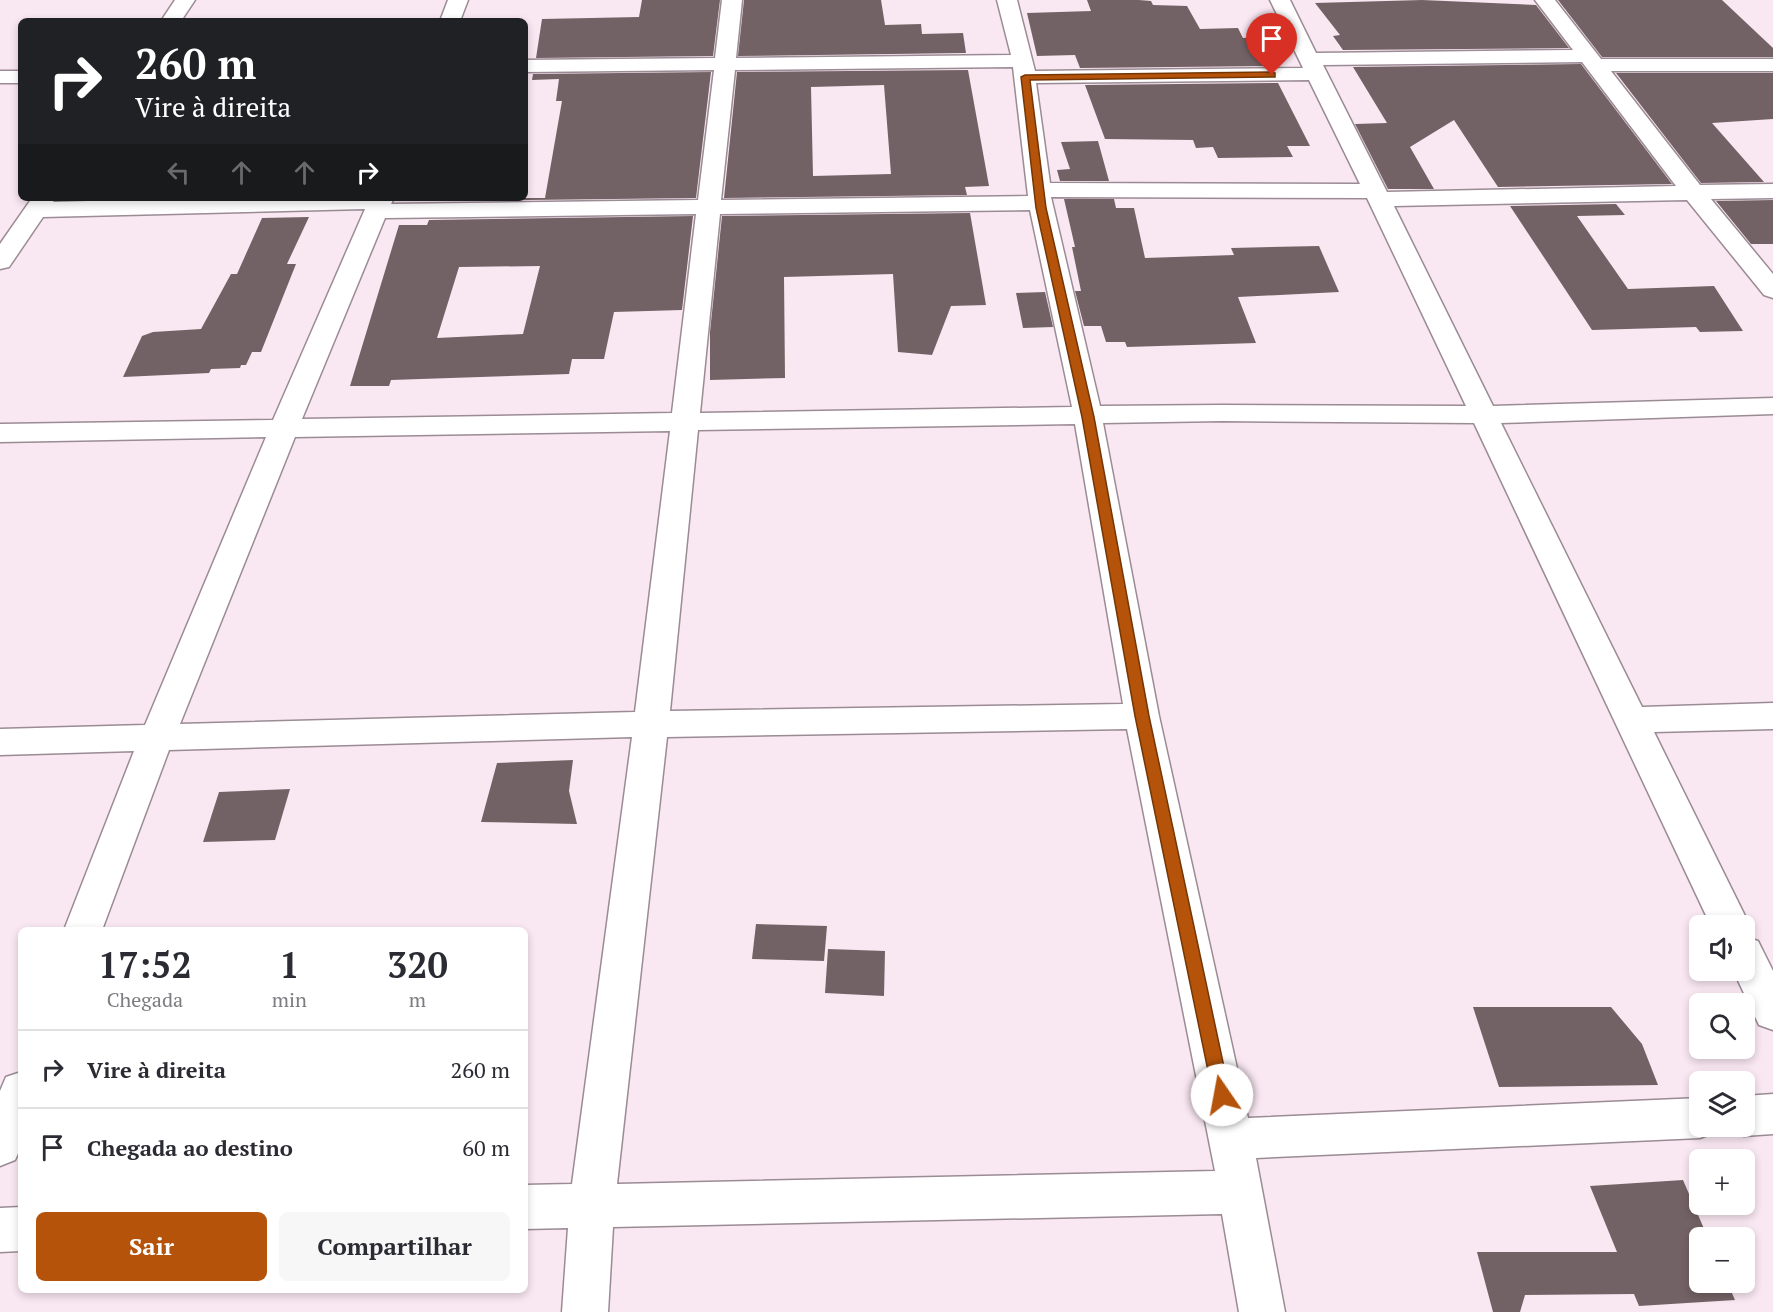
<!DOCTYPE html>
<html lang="pt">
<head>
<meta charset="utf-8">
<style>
  :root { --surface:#fff; --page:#f7f7f7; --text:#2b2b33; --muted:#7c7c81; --line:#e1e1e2; --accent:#b45309 }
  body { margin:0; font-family:"PT Serif",serif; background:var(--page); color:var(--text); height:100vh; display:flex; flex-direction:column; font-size:22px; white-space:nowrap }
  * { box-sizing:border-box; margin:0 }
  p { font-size:20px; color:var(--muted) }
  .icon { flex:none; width:33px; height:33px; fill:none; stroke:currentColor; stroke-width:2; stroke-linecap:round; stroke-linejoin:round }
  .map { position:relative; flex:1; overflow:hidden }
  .sheet { position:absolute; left:18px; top:927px; width:510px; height:366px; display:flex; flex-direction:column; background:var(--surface); border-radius:9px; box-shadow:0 3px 9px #0003 }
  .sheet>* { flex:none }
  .top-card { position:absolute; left:18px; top:18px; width:510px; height:183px; border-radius:9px; box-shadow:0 3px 9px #0003; background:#202124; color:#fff; overflow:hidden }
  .tools { position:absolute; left:1689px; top:915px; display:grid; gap:12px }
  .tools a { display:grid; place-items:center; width:66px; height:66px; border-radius:9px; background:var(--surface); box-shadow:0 3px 9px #0003; font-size:30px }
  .pin { position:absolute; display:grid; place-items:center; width:51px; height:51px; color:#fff; margin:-62px -26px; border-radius:50% 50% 50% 0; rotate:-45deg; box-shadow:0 0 6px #0007 }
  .pin .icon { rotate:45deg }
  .me { position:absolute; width:66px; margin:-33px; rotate:348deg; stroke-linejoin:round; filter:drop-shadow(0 0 4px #0008) }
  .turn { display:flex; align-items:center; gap:21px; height:126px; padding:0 18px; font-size:27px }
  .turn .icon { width:78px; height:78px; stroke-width:2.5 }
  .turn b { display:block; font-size:42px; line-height:51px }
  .lanes { display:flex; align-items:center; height:57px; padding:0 18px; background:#0003; justify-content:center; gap:30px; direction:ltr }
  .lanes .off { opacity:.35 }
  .eta { display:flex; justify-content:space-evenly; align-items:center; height:102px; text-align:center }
  .eta b { font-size:36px; font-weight:700; line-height:42px }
  .cta { display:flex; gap:12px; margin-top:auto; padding:12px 18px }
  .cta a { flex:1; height:69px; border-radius:9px; background:var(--accent); color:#fff; font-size:24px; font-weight:700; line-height:69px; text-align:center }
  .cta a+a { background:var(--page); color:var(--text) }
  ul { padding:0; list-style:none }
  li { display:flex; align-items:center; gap:18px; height:78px; padding:0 18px; border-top:2px solid var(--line) }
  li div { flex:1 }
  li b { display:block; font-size:22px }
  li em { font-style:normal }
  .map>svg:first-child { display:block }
</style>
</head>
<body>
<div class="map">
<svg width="1773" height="1312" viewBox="0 0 1773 1312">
  <rect width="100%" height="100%" fill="#f9e7f2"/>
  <g fill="#736265" fill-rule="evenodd">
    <path d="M642,0H720L713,56L536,58L542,19L639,17Z"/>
    <path d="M744,0H881L885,25L921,24L922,34L963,33L966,53L738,56Z"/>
    <path d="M1087,0H1139L1151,1L1153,5L1187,6L1200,29L1238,28L1243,38L1255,37L1270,66L1080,68L1075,55L1037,56L1027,13L1091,11Z"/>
    <path d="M1422,0L1536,5L1569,48L1343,50L1333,36L1340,35L1315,3Z"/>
    <path d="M1558,0H1722L1773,48V57H1602Z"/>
    <path d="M1581,64L1672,184L1498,187L1454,120L1410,147L1434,189H1388L1355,124L1387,123L1353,67Z"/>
    <path d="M968,70L989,186L965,187L967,195L724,198L737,72ZM884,85L891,174L813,176L811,87Z"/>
    <path d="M711,72L696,198L435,201L436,198H545L562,101H556L559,79L532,80L533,74Z"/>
    <path d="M1616,73H1773V119L1712,123L1764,182L1701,183Z"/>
    <path d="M1278,83L1310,146H1287L1293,157L1218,158L1213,147L1196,148L1193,140L1105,139L1085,85Z"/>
    <path d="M1098,141L1109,181H1060L1057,170L1070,169L1061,142Z"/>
    <path d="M1064,199H1114L1116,208H1134L1145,258L1234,255L1231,248L1319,246L1339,292L1238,297L1256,343L1127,347L1125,342H1106L1101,326H1084L1075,291H1081L1072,247H1075Z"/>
    <path d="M1773,200V244H1751L1716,201Z"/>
    <path d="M1616,204L1625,215L1577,216L1628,289L1714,286L1743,331L1700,332L1696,327L1592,330L1510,206Z"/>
    <path d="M970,213L986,305L951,306L932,355L898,352L893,274L784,277L785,378L710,380V332L722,216Z"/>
    <path d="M693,216L682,310L614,312L604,359H572L569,374L391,380L389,386H350L399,225H427L429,220ZM540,266L523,334L437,338L459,267Z"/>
    <path d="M309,217L287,264H296L261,352H252L246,365H241L240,368L211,369L209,373L123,377L142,336L153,332L201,329L231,274H237L262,218Z"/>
    <path d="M1045,292L1053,327L1023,328L1016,293Z"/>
    <path d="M573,760L569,791L577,824L481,822L497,763Z"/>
    <path d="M290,789L275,840L203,842L219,792Z"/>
    <path d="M756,924L827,926L824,961L752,959Z"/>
    <path d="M828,949L885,951L884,996L825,993Z"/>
    <path d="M1473,1007H1611L1642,1044L1658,1085L1499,1087Z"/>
    <path d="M1683,1180L1708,1238H1700V1282H1727L1735,1300L1639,1306L1634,1294L1525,1295L1520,1312H1493L1477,1252H1617L1590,1186Z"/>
  </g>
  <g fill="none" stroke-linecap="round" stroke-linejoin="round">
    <g stroke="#9b8b94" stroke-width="3">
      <g id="street">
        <path d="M175,0H195L181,21H161Z"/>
        <path d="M448,0H468L460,21H440Z"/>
        <path d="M722,0H742L736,58L1011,55L997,0H1017L1035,71L1303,68L1270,0H1290L1316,53L1573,50L1535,0H1555L1601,59H1773V71H1611L1700,185L1773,184V198L1711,199L1773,274V298L1764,295L1687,200L1394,206L1493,406L1773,398V414L1501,423L1642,707L1773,703V729L1654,732L1750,926L1745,937L1758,941L1773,971V1030L1759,1025L1733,970H1744V926H1711L1474,423L1222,421L1103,423L1159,716L1248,1118L1700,1098V1126H1718L1715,1132L1700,1138L1256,1158L1285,1312H1239L1222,1214L613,1227L608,1312H562L568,1228L525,1229V1185L572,1184L632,737L169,750L102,930H64L134,751L0,755V729L145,725L266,437L0,442V424L273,420L365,209L43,217L9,267L0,269V244L32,198H56L53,202L195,198H394L391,204L698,200L714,70L525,72V60L715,58ZM1582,62L1676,186L1387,192L1323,65ZM1013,67L1028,196L721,200L735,70ZM1309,80L1360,184L1050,183L1036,83ZM1051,197L1367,198L1466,406L1222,405L1100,406ZM1030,210L1072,407L700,413L720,214ZM696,214L672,413L302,419L385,218ZM1075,424L1123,704L670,711L698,430ZM670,431L635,712L180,724L295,437ZM1127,729L1215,1171L617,1184L667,737Z"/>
        <rect x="0" y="71" width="21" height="12"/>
        <path d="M21,1072V1147L15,1160L0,1166V1091L6,1077Z"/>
        <path d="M1773,1094V1134L1744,1136L1729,1130L1727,1126H1744V1096Z"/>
        <path d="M21,1207V1251L0,1252V1208Z"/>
      </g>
    </g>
    <use href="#street" fill="#fff" fill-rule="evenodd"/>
  </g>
  <path fill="#b45309" stroke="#753606" stroke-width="1.5" d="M1272,72L1275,73V77L1030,80L1046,208L1094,417L1149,716L1230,1095L1228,1101L1222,1103L1215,1101L1213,1095L1135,716L1082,417L1036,208L1021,77L1025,75Z"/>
</svg>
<div class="tools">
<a><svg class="icon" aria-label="sound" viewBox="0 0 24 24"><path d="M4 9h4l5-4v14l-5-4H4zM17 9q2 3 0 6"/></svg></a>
<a><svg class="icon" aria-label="search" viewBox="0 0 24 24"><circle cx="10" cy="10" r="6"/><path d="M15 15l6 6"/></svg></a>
<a><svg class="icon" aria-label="layers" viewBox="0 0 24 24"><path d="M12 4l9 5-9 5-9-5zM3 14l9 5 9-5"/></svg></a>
<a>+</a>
<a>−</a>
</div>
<div class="pin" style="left:1272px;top:75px;background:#d93025"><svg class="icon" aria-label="arrive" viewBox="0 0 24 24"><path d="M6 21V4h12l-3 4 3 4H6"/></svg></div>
<svg class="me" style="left:1222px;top:1095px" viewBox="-20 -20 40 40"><circle r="19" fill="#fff"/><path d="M0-13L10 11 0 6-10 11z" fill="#b45309"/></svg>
<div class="top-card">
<div class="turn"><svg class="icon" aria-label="right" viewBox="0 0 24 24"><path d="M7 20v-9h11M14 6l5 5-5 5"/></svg><div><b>260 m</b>Vire à direita</div></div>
<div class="lanes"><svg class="icon off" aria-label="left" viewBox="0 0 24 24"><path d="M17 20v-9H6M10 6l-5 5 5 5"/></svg><svg class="icon off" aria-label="ahead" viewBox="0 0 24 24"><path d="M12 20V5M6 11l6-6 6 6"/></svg><svg class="icon off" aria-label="ahead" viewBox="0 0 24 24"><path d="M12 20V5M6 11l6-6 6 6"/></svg><svg class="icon" aria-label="right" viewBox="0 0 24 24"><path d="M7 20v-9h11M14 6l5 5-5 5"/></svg></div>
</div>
<section class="sheet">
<div class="eta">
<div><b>17:52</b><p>Chegada</p></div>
<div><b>1</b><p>min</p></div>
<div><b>320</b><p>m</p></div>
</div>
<ul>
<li><svg class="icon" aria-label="right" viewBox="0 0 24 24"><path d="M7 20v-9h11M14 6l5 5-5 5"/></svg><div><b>Vire à direita</b></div><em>260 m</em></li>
<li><svg class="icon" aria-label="arrive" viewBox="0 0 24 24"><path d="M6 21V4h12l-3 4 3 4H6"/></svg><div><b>Chegada ao destino</b></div><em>60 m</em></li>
</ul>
<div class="cta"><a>Sair</a><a>Compartilhar</a></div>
</section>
</div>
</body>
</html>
